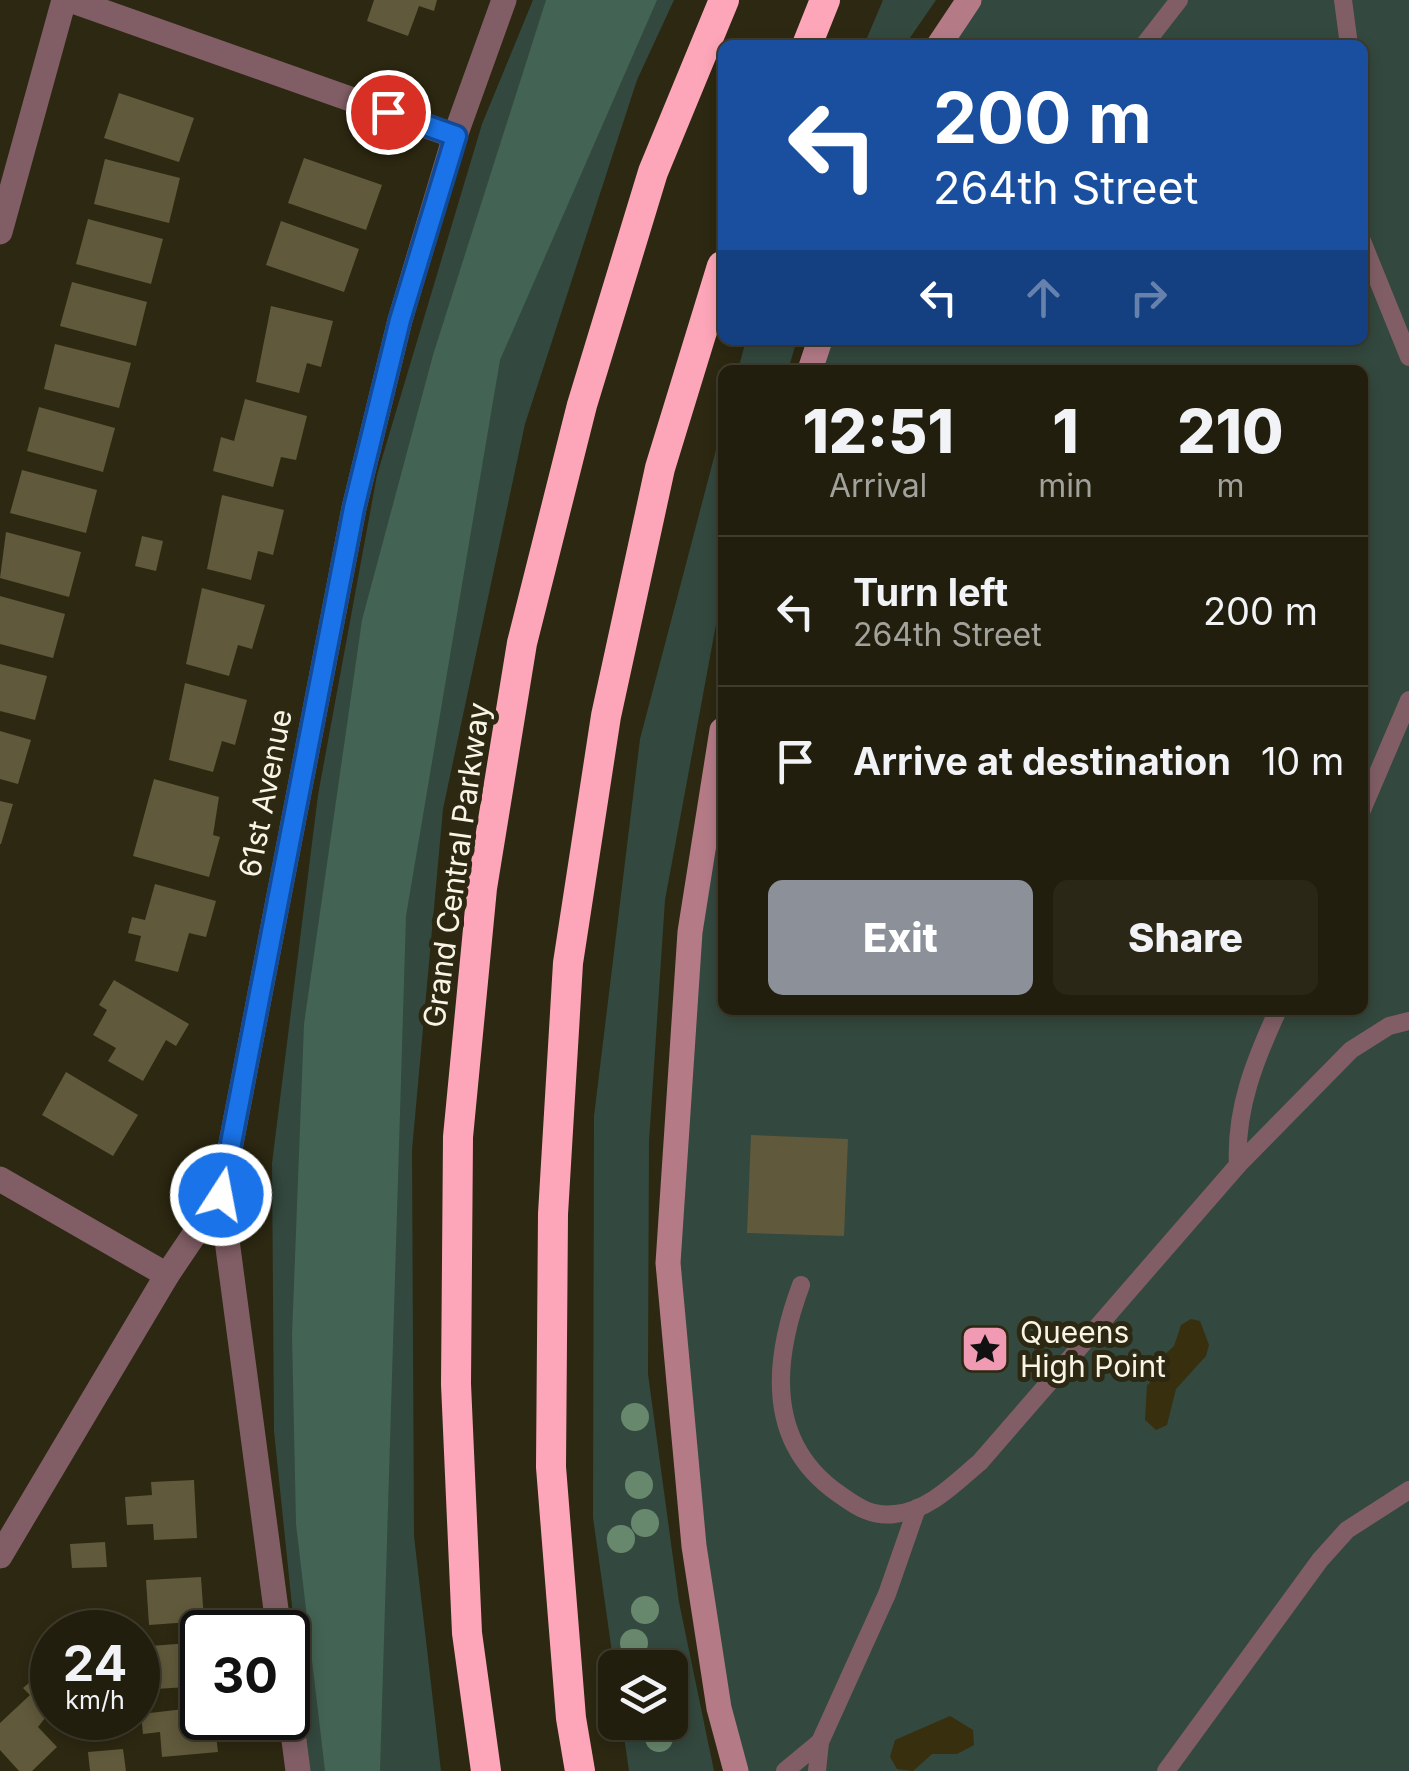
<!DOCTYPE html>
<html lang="en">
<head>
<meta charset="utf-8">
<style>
  :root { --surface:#221e0d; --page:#2a2716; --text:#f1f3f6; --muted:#a2a29d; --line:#3f3c2e; --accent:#8c9099 }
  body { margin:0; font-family:Inter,sans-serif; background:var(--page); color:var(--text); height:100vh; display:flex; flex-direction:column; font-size:38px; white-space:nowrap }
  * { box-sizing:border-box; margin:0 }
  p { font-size:32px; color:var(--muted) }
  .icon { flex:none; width:55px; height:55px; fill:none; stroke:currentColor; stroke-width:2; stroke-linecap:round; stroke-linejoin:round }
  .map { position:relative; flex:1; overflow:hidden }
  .sheet { position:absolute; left:718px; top:365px; width:650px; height:650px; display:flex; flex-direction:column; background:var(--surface); border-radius:15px; box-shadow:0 5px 15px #0003,0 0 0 2px var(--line) }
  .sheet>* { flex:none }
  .hud { position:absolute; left:718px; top:40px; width:650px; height:305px; border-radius:15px; box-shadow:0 5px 15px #0003,0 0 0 2px var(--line); background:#1a4fa0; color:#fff; overflow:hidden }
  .buttons { position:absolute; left:598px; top:1650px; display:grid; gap:20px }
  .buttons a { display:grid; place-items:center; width:90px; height:90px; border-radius:15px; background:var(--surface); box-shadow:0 5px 15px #0003,0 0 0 2px var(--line); font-size:50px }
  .speed { position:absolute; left:30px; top:1610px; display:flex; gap:20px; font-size:50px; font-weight:700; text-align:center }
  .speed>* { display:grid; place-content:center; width:130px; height:130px; border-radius:50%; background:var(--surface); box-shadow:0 5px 15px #0003,0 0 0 2px var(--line); line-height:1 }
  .speed small { font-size:25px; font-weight:400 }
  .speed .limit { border:5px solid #111; border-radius:15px; background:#fff; color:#111 }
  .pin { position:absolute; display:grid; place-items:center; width:85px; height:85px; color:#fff; margin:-42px; border:5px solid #fff; border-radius:50%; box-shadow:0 2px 10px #0007 }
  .me { position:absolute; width:110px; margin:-55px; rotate:11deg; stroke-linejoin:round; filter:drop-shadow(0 0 8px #0008) }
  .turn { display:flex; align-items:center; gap:35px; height:210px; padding:0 50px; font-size:45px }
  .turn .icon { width:130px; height:130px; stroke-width:2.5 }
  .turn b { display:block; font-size:70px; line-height:85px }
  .lanes { display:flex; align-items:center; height:95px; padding:0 50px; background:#0003; justify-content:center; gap:50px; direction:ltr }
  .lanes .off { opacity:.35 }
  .eta { display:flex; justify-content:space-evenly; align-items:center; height:170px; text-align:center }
  .eta b { font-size:60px; font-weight:800; line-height:70px }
  .primary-button { display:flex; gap:20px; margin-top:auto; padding:20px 50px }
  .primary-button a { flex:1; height:115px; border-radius:15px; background:var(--accent); color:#fff; font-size:40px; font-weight:800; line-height:115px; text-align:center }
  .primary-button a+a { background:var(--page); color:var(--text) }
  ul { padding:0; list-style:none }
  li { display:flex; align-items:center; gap:30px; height:150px; padding:0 50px; border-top:2px solid var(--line) }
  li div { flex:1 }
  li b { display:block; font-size:38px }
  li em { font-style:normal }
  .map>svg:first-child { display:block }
</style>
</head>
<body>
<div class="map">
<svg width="1409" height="1771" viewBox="0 0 1409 1771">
  <rect width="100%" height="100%" fill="#2d2811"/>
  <g fill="#33483e">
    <path d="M533,0H674L637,80L525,424L443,809L412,1150L414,1536L441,1771H309L274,1431L272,1163L318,795L377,475L482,124Z"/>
    <path d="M883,0H936L905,45H864Z"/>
    <path d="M969,0H1409V1771H736L668,1263L722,730V1010H1362V370H810L820,340H1362V45H939Z"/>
    <path d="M746,340H797L788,370H738Z"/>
    <path d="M722,427V592L665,900L649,1142L648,1374L679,1602L714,1771H629L622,1723L670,1722V1668H615V1674L593,1518L594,1116L640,739Z"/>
  </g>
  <path fill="#436354" d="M546,0H657L500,360L406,916L380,1771H325L296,1524L292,1335L304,1024L362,620L433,355Z"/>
  <g fill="#382f0f">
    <path d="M1191,1319L1200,1321L1209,1345L1206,1356L1176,1389L1167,1425L1156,1430L1145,1420L1147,1385L1159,1376L1161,1358L1174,1346L1181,1325Z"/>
    <path d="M950,1716L973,1730L974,1745L957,1754H932L913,1771L897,1769L890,1757L895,1740Z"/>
  </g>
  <g fill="#60593b">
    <path d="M374,0H437L434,11L419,6L408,36L367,21Z"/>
    <path d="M119,93L194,118L179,162L104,138Z"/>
    <path d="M304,158L382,185L366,230L288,203Z"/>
    <path d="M105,159L180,178L169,223L94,204Z"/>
    <path d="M88,219L163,239L151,284L76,264Z"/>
    <path d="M281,221L359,249L344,292L266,265Z"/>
    <path d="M72,282L147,302L136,346L60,326Z"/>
    <path d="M271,306L333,321L321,367L307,363L299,393L256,382Z"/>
    <path d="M55,344L131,363L119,408L44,389Z"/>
    <path d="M245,399L307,416L296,460L281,457L273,487L213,471L221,437L234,441Z"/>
    <path d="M39,407L115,428L103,472L27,451Z"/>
    <path d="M22,470L97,490L86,533L10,513Z"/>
    <path d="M222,495L284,510L273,555L258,551L251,580L207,569Z"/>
    <path d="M6,532L81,552L69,597L0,578Z"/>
    <path d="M142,536L163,541L156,571L135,566Z"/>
    <path d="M202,588L265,605L252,649L238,645L229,676L186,664Z"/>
    <path d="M0,596L65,614L53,658L0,644Z"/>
    <path d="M0,664L47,676L35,720L0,711Z"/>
    <path d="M185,683L247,700L235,745L222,741L213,772L169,760Z"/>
    <path d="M0,731L31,740L18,784L0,779Z"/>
    <path d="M154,779L219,797L213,835L220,837L209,877L133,856Z"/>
    <path d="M0,801L13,804L1,844H0Z"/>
    <path d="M155,884L216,901L206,937L189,933L178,972L135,961L141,936L128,933L132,917L145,920Z"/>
    <path d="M114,980L189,1024L176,1046L166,1040L143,1081L108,1061L116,1048L93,1035L107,1010L99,1005Z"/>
    <path d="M66,1072L138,1115L113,1156L42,1115Z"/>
    <path d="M751,1135L848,1139L844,1236L747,1233Z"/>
    <path d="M194,1480L197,1538L154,1540L153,1524L127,1525L125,1497L152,1495L151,1482Z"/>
    <path d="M105,1542L107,1567L72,1568L70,1544Z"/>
    <path d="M201,1577L204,1621L149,1625L146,1580Z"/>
    <path d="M202,1642V1686L156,1689L154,1671L138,1672V1647Z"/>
    <path d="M38,1675L52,1691V1709L38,1727L57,1747L32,1771H19L0,1750V1723L30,1695L23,1688Z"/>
    <path d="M202,1707V1718H214L218,1752L162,1757L160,1732L143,1734L141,1714Z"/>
    <path d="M123,1749L126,1771H90L88,1752Z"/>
  </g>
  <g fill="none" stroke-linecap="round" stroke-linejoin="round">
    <g stroke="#815e65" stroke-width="18">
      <path d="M1343,0L1349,45"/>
      <path d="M1144,45L1179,0"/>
      <path d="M1362,241L1409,357"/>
      <path d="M1362,810L1409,700"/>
      <path d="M1238,1165C1235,1109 1255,1060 1278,1010"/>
      <path d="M801,1285C773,1360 765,1443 839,1494C857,1507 872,1517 895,1514C929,1511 956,1482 980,1462L1238,1165L1351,1050L1389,1026L1409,1021"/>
      <path d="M785,1771L820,1742"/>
      <path d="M817,1771L820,1742L887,1594L917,1508"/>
      <path d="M1166,1771L1320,1560L1347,1530L1409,1490"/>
    </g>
    <g stroke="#815e65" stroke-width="25">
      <path d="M70,0L455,136"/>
      <path d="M0,232L64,0"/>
      <path d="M0,1179L167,1275"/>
      <path d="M221,1195L279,1632"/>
      <path d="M0,1556L167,1275L221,1195L354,508L400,320L455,136L504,0"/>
      <path d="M288,1694L298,1771"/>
    </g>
    <g stroke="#b47b87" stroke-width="25">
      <path d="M939,45L969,0"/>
      <path d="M810,370L820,340"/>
      <path d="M722,730L690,932L668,1263L694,1546L719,1708L736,1771"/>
    </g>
    <g stroke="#fea6b9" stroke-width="30">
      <path d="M807,45L825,0"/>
      <path d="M486,1771L467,1633L456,1384L458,1137L482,888L522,643L582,405L653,172L724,0"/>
      <path d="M580,1771L571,1718L551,1467L553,1214L568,963L606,716L660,468L722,266"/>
    </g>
  </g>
  <g fill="#68886d">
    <circle cx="635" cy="1417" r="14"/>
    <circle cx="639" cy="1485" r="14"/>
    <circle cx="645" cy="1523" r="14"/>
    <circle cx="621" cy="1539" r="14"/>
    <circle cx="645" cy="1610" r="14"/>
    <circle cx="634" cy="1643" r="14"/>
    <circle cx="659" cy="1738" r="14"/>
  </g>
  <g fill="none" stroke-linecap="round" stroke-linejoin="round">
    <g stroke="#114b97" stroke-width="25">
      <path id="route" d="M221,1195L354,508L400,320L456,136L388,112"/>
    </g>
    <use href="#route" stroke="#1a73e8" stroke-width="18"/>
  </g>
  <defs>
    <g id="sight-square" transform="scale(2.5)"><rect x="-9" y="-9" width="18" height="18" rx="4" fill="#f19ab3" stroke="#2d2811"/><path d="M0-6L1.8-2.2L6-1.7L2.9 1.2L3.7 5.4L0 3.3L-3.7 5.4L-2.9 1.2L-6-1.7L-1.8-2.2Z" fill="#111"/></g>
  </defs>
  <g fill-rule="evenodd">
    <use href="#sight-square" x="985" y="1349"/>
  </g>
  <g text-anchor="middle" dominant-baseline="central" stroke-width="10" stroke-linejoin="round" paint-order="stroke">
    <g font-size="30" fill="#f8f5e7" stroke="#2d2811">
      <text transform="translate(265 793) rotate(-79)">61st Avenue</text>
      <text transform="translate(456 865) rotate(-82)">Grand Central Parkway</text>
    </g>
    <g font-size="30" fill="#f8f5e7" stroke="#2d2811" text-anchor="start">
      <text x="1020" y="1332">Queens<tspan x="1020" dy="34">High Point</tspan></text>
    </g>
  </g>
</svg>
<div class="buttons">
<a><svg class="icon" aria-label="layers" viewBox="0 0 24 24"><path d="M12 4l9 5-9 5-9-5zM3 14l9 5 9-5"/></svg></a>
</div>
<div class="speed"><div>24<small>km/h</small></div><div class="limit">30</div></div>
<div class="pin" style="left:388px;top:112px;background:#d93025"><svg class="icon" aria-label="arrive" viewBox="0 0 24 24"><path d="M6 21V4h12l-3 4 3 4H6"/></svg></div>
<svg class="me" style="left:221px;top:1195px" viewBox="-20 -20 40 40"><circle r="17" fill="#1a73e8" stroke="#fff" stroke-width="3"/><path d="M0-11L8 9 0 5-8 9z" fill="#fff"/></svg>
<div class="hud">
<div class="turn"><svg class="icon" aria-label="left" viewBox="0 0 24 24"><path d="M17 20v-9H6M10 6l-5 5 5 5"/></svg><div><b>200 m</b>264th Street</div></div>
<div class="lanes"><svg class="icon" aria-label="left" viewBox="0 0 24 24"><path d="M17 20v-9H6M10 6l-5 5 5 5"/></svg><svg class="icon off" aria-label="ahead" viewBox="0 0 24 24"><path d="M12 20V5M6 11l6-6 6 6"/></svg><svg class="icon off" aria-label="right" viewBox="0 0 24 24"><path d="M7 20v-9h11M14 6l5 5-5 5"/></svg></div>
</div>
<section class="sheet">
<div class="eta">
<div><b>12:51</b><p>Arrival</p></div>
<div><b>1</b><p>min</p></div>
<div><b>210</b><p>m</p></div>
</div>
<ul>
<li><svg class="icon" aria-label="left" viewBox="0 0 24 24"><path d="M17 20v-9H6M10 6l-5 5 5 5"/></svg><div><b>Turn left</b><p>264th Street</p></div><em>200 m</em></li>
<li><svg class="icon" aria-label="arrive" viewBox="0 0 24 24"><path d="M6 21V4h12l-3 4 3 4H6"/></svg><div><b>Arrive at destination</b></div><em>10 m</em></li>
</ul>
<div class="primary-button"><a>Exit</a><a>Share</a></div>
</section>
</div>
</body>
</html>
